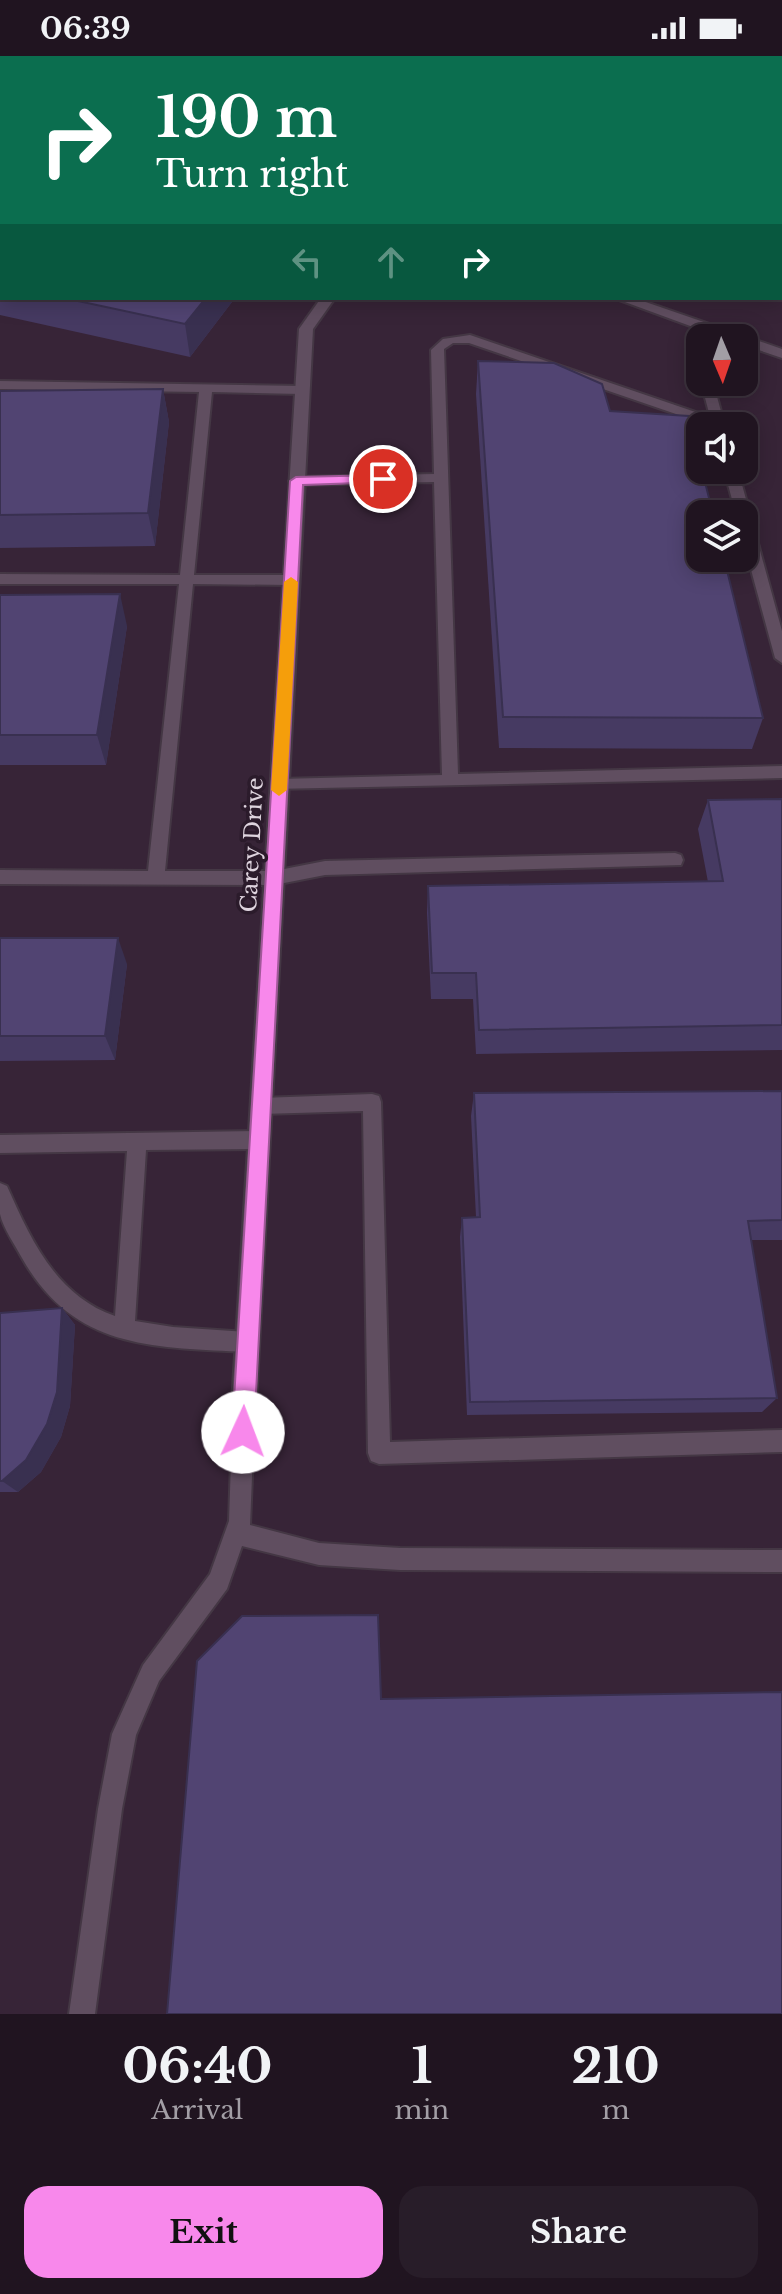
<!DOCTYPE html>
<html lang="en">
<head>
<meta charset="utf-8">
<style>
  :root { --surface:#201420; --page:#281d29; --text:#f1f3f6; --muted:#a29ea5; --line:#3d333e; --accent:#f888eb }
  body { margin:0; font-family:"Libre Baskerville",serif; background:var(--page); color:var(--text); height:100vh; display:flex; flex-direction:column; font-size:30px; white-space:nowrap }
  * { box-sizing:border-box; margin:0 }
  p { font-size:26px; color:var(--muted) }
  .icon { flex:none; width:44px; height:44px; fill:none; stroke:currentColor; stroke-width:2; stroke-linecap:round; stroke-linejoin:round }
  .map { position:relative; height:1958px; overflow:hidden }
  .details { display:flex; flex-direction:column; background:var(--surface); flex:1 }
  .details>* { flex:none }
  .banner { position:absolute; left:0px; top:0px; width:782px; height:244px; box-shadow:0 4px 20px #0003,0 0 0 2px var(--line); background:#0b6e4f; color:#fff; overflow:hidden }
  .needle { width:52px; rotate:178deg }
  .tools { position:absolute; left:686px; top:268px; display:grid; gap:16px }
  .tools a { display:grid; place-items:center; width:72px; height:72px; border-radius:16px; background:var(--surface); box-shadow:0 4px 20px #0003,0 0 0 2px var(--line); font-size:40px }
  .pin { position:absolute; display:grid; place-items:center; width:68px; height:68px; color:#fff; margin:-34px; border:4px solid #fff; border-radius:50%; box-shadow:0 2px 8px #0007 }
  .me { position:absolute; width:88px; margin:-44px; rotate:2deg; stroke-linejoin:round; filter:drop-shadow(0 0 6px #0008) }
  .turn { display:flex; align-items:center; gap:28px; height:168px; padding:0 24px; font-size:36px }
  .turn .icon { width:104px; height:104px; stroke-width:2.5 }
  .turn b { display:block; font-size:56px; line-height:68px }
  .lanes { display:flex; align-items:center; height:76px; padding:0 24px; background:#0003; justify-content:center; gap:40px; direction:ltr }
  .lanes .off { opacity:.35 }
  .eta { display:flex; justify-content:space-evenly; align-items:center; height:136px; text-align:center }
  .eta b { font-size:48px; font-weight:800; line-height:56px }
  .button { display:flex; gap:16px; margin-top:auto; padding:16px 24px }
  .button a { flex:1; height:92px; border-radius:24px; background:var(--accent); color:#111; font-size:32px; font-weight:800; line-height:92px; text-align:center }
  .button a+a { background:var(--page); color:var(--text) }
  .status { display:flex; justify-content:space-between; align-items:center; height:56px; padding:0 40px; background:var(--surface); direction:ltr }
  .status svg { height:22px; fill:currentColor }
  .map>svg:first-child { display:block }
</style>
</head>
<body>
<div class="status"><b>06:39</b><svg viewBox="0 0 49 12"><path d="M0 12V9h3v3zM5 12V6h3v6zM10 12V3h3v9zM15 12V0h3v12zM26 1h20v11H26zM47 4h2v5h-2z"/></svg></div>
<div class="map">
<svg width="782" height="1958" viewBox="0 0 782 1958">
  <rect width="100%" height="100%" fill="#2b1b2b"/>
  <path fill="#372437" fill-rule="evenodd" d="M0,0H782V1958H0ZM2,2H780V242H2ZM700,282H744V326H700ZM700,370H744V414H700ZM700,458H744V502H700Z"/>
  <path fill="#6f4970" d="M274,0H782V50L780,2Z"/>
  <g fill="none" stroke-linecap="round" stroke-linejoin="round">
    <path fill="#074552" fill-rule="evenodd" d="M72,0H80L81,2H73Z"/>
    <g stroke="#443744" stroke-width="4">
      <g id="service">
        <path d="M0,0H5V1L0,4Z"/>
        <path d="M470,279L710,361L701,326H713L725,370H711L469,287H453L444,293L458,718L782,710V722L273,733L271,729L279,723L442,719L434,426L296,429L289,425L296,421L434,418L431,294L443,283Z"/>
        <path d="M0,325L302,330L308,334L302,338L212,336L194,519H291L298,524L291,529L193,528L165,815H274L325,805L675,797L681,799L683,804L681,809L325,819L274,829L0,828V814L148,815L179,528H0V518L180,519L199,336L0,333Z"/>
        <path d="M724,414H738L782,575V607L775,602L744,488V458H736Z"/>
        <path d="M372,1038L379,1040L381,1046L390,1386L782,1374V1396L379,1408L371,1405L368,1397L363,1055L261,1058L254,1056L252,1050L254,1044L261,1042Z"/>
        <path d="M259,1075L266,1078L268,1084L266,1090L259,1093L146,1094L135,1265L173,1271L247,1276L254,1279L257,1286L254,1293L247,1296C153,1291 74,1294 22,1202C15,1189 3,1172 0,1158C0,1149 0,1136 0,1127L7,1130C30,1182 56,1240 115,1260L127,1095L0,1097V1079Z"/>
        <path d="M244,1336L251,1340L255,1347L250,1469L319,1487L400,1492L782,1494V1516L400,1514L319,1509L242,1490L227,1533L159,1625L136,1679L122,1753L95,1958H69L98,1753L112,1678L143,1609L210,1518L229,1465L233,1347L237,1340Z"/>
      </g>
    </g>
    <g stroke="#443744" stroke-width="4">
      <g id="minor">
        <rect x="0" y="79" width="2" height="6"/>
        <path d="M321,242H335L313,273L256,1347L252,1355L244,1359L236,1355L232,1347L299,273Z"/>
        <path d="M614,242H634L782,293V302L744,289V282H723Z"/>
      </g>
    </g>
    <use href="#service" fill="#604e60" fill-rule="evenodd"/>
    <use href="#minor" fill="#604e60" fill-rule="evenodd"/>
  </g>
  <g fill="#463a62">
    <path d="M2,143V242H235L190,301L0,259V145Z"/>
    <path d="M478,305L610,355L763,662L752,693L499,692L476,338Z"/>
    <path d="M163,333L169,366L155,490L0,492V335Z"/>
    <path d="M0,539L127,570L106,709H0Z"/>
    <path d="M782,743V994L476,998L473,943H431L427,857L428,830L708,826L698,773L708,744Z"/>
    <path d="M0,882L127,908L115,1004L0,1005Z"/>
    <path d="M782,1035V1184H751L777,1342L762,1356L467,1359L460,1181L462,1162L476,1161L471,1060L474,1037Z"/>
    <path d="M62,1252L75,1269L70,1350L61,1381L41,1416L18,1436H0V1257Z"/>
  </g>
  <g fill="#393050">
    <path d="M206,242H235L190,301L185,268Z"/>
    <path d="M163,333L169,366L155,490L148,457Z"/>
    <path d="M120,538L127,570L106,709L97,679Z"/>
    <path d="M118,882L127,908L115,1004L105,980Z"/>
    <path d="M62,1252L75,1269L70,1350L61,1381L41,1416L18,1436L2,1425Z"/>
  </g>
  <g fill="#514472" stroke="#393050" stroke-width="2">
    <path d="M2,143V228H0V145Z"/>
    <path d="M64,242H206L185,268Z"/>
    <path d="M478,305L554,307L602,328L610,355L689,360L700,407V414H702L713,458H700V502H724L763,662L503,661Z"/>
    <path d="M163,333L148,457L0,459V335Z"/>
    <path d="M120,538L97,679H0V539Z"/>
    <path d="M782,743V969L479,974L476,917H432L428,830L723,825L708,744Z"/>
    <path d="M0,882H118L105,980H0Z"/>
    <path d="M782,1035V1164L748,1165L777,1342L470,1346L462,1162L480,1161L474,1037Z"/>
    <path d="M62,1252L57,1336L47,1368L26,1404L2,1425H0V1257Z"/>
    <path d="M378,1559L381,1643L782,1636V1958H167L197,1605L242,1560Z"/>
  </g>
  <path fill="#f888eb" stroke="#a15899" stroke-width="2" d="M383,419L387,420V426L303,429L254,1376L251,1384L243,1387L235,1384L232,1376L290,425L296,421Z"/>
  <path fill="#f59e0b" d="M291,521L298,526L287,734L279,740L271,734L284,526Z"/>
  <g text-anchor="middle" dominant-baseline="central" stroke-width="7" stroke-linejoin="round" paint-order="stroke">
    <g font-size="22" fill="#ded4de" stroke="#2b1b2b">
      <text transform="translate(252 789) rotate(-87)">Carey Drive</text>
    </g>
  </g>
</svg>
<div class="tools">
<a><svg class="needle" viewBox="-14 -14 28 28"><path d="M0-13l5 13h-10z" fill="#e53935"/><path d="M0 13l5-13h-10z" fill="#a29ea5"/></svg></a>
<a><svg class="icon" aria-label="sound" viewBox="0 0 24 24"><path d="M4 9h4l5-4v14l-5-4H4zM17 9q2 3 0 6"/></svg></a>
<a><svg class="icon" aria-label="layers" viewBox="0 0 24 24"><path d="M12 4l9 5-9 5-9-5zM3 14l9 5 9-5"/></svg></a>
</div>
<div class="pin" style="left:383px;top:423px;background:#d93025"><svg class="icon" aria-label="arrive" viewBox="0 0 24 24"><path d="M6 21V4h12l-3 4 3 4H6"/></svg></div>
<svg class="me" style="left:243px;top:1376px" viewBox="-20 -20 40 40"><circle r="19" fill="#fff"/><path d="M0-13L10 11 0 6-10 11z" fill="#f888eb"/></svg>
<div class="banner">
<div class="turn"><svg class="icon" aria-label="right" viewBox="0 0 24 24"><path d="M7 20v-9h11M14 6l5 5-5 5"/></svg><div><b>190 m</b>Turn right</div></div>
<div class="lanes"><svg class="icon off" aria-label="left" viewBox="0 0 24 24"><path d="M17 20v-9H6M10 6l-5 5 5 5"/></svg><svg class="icon off" aria-label="ahead" viewBox="0 0 24 24"><path d="M12 20V5M6 11l6-6 6 6"/></svg><svg class="icon" aria-label="right" viewBox="0 0 24 24"><path d="M7 20v-9h11M14 6l5 5-5 5"/></svg></div>
</div>
</div>
<section class="details">
<div class="eta">
<div><b>06:40</b><p>Arrival</p></div>
<div><b>1</b><p>min</p></div>
<div><b>210</b><p>m</p></div>
</div>
<div class="button"><a>Exit</a><a>Share</a></div>
</section>
</body>
</html>
